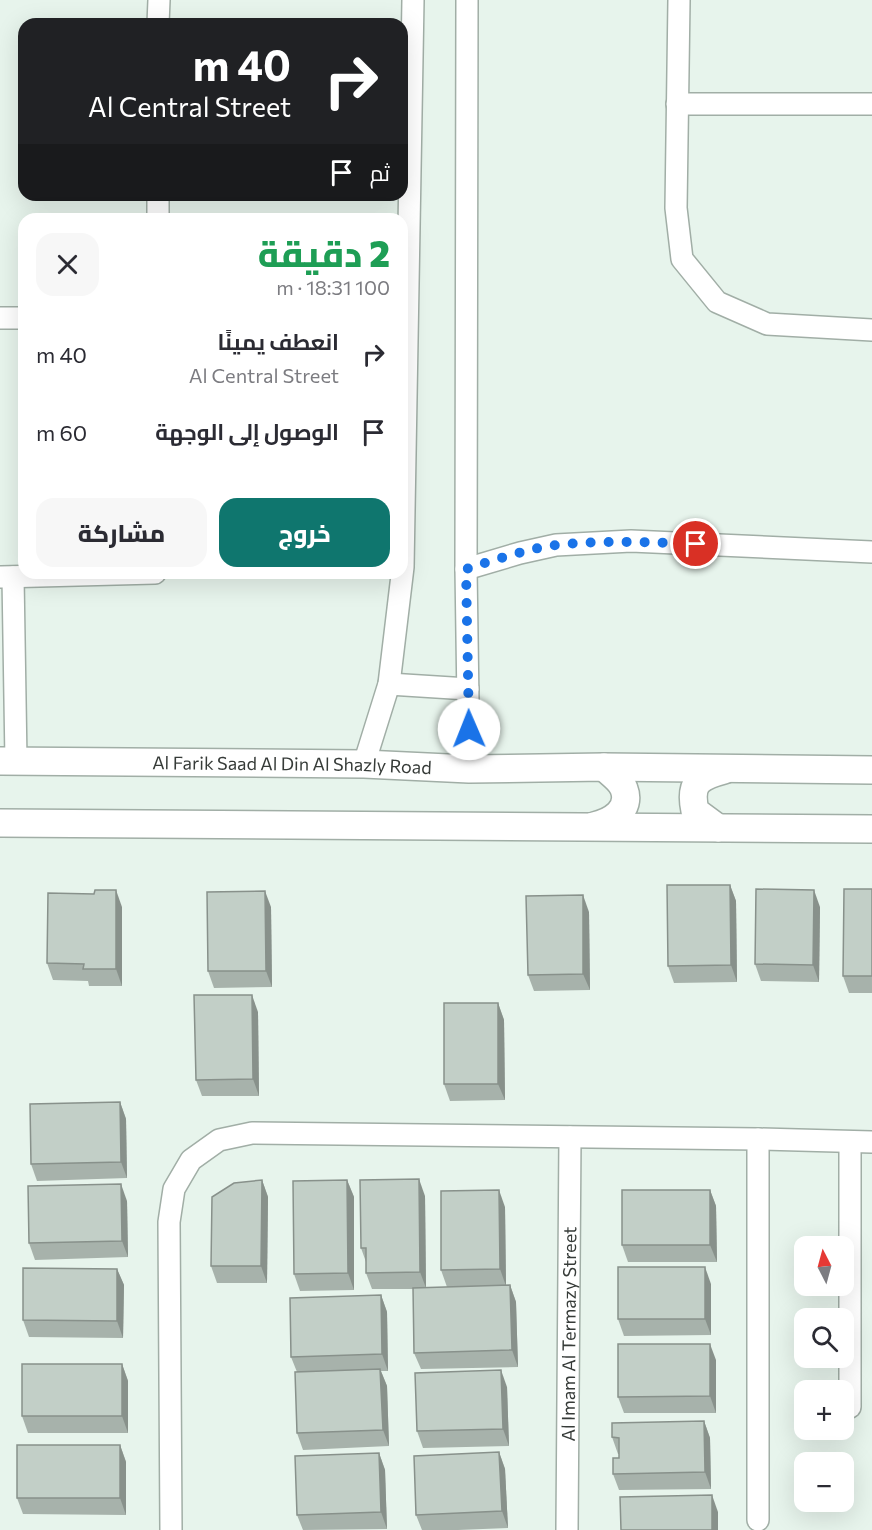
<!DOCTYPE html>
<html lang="ar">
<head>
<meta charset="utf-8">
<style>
  :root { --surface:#fff; --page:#f7f7f7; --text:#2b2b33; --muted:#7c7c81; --accent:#0f766e }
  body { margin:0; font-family:Commissioner,Cairo,sans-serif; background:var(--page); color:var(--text); direction:rtl; height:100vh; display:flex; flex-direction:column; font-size:22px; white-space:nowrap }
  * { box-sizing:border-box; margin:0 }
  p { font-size:20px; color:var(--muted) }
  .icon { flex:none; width:33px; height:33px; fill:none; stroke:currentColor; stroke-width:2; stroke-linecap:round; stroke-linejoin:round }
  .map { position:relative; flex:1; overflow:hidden; direction:ltr }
  .side { position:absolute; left:18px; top:213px; width:390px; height:366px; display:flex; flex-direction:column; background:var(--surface); border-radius:18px; box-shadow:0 6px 24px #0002; direction:rtl }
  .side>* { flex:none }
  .hud { position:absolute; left:18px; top:18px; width:390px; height:183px; border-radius:18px; box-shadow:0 6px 24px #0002; direction:rtl; background:#202124; color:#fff; overflow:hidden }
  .needle { width:39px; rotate:354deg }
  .fabs { position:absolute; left:794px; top:1236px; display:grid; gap:12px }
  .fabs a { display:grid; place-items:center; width:60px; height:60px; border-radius:12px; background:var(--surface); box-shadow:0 6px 24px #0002; font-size:30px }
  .pin { position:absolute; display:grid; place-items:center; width:51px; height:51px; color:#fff; margin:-26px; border:3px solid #fff; border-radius:50%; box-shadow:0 2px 6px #0007 }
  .me { position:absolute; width:66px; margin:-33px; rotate:359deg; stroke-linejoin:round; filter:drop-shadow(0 0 4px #0008) }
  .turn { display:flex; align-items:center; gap:21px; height:126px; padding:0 18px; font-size:27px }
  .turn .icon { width:78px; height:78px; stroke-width:2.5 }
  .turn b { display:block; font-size:42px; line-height:51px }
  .then { display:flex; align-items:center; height:57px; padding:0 18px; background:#0003; gap:12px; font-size:22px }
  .round { display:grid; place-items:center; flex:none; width:63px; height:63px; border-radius:18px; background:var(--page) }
  .head { display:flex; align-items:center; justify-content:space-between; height:102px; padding:0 18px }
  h1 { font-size:36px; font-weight:800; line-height:45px; color:#1e9e55 }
  .cta { display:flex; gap:12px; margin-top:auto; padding:12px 18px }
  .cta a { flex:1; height:69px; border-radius:18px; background:var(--accent); color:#fff; font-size:24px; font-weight:800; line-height:69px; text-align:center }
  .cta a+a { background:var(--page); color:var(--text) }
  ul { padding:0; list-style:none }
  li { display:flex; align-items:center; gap:18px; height:78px; padding:0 18px }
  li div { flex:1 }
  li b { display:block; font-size:22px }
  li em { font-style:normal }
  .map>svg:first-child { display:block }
</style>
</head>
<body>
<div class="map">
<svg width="872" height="1530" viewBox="0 0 872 1530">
  <rect width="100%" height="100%" fill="#e7f4ec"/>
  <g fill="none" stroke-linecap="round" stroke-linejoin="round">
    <g stroke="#a1aea6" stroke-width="24">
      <g id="minor">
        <path d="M467,0L466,569L469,769"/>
        <path d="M679,0L676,208L682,259L717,302L767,324L872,330"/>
        <path d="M158,24L159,0"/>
        <path d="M677,104H872"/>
        <path d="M158,219V195"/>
        <path d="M0,318H24"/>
        <path d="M466,569L520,553L556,545L631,541L872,552"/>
        <path d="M1,577L155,573"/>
        <path d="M13,577L16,761"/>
        <path d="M389,684L468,689"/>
        <path d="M364,764L389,684L403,567L413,0"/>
        <path d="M758,1139V1520"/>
        <path d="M850,1407V1142"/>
        <path d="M171,1530L169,1222L174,1189L191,1160L219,1140L252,1133L758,1139L872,1142"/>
        <path id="s1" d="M567,1530L570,1137"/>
      </g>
    </g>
    <g stroke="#a1aea6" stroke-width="30">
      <g id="tertiary">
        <path id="s2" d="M0,761L364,764L469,769L604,767L872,770"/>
        <path d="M0,823L872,829"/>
        <path d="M594,826C611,822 632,810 624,789C621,780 611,774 604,767"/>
        <path d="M718,828L695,811C689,783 698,777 724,770"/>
      </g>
    </g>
    <use href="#minor" stroke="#fff" stroke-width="21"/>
    <use href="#tertiary" stroke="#fff" stroke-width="27"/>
  </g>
  <g fill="#a7b2ab">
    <path d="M730,885L736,901L737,982L674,983L668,966Z"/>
    <path d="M872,889V993H849L843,976Z"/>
    <path d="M122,907V986H89L88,981L53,980L47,963Z"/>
    <path d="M271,907L272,987L214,988L208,971Z"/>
    <path d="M820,907L819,982L761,981L755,964Z"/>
    <path d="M589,912L590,990L534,991L528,975Z"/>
    <path d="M498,1003L504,1020L505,1100L450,1101L444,1084Z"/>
    <path d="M258,1012L259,1096H202L196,1080Z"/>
    <path d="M120,1102L126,1119L127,1178L37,1181L31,1164Z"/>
    <path d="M262,1180L268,1197L267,1283H217L211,1266Z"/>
    <path d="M347,1180L354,1197V1290L300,1291L294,1274Z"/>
    <path d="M710,1190L716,1206L717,1262H628L622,1245Z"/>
    <path d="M425,1196L426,1287H447L441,1270L505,1207L506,1285H510L516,1302L518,1367L421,1369L414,1353L413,1289H372L366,1273V1262L361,1248Z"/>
    <path d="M127,1201L128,1257L35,1260L29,1243Z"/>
    <path d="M117,1269L124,1285L123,1338L29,1337L23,1320Z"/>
    <path d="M711,1284V1335L624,1336L618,1319Z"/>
    <path d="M381,1295L387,1312L388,1371H381L387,1386L389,1446L303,1450L297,1433V1372L291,1357Z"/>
    <path d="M716,1360V1413H624L618,1397Z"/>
    <path d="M122,1364L128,1381V1433H28L22,1416Z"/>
    <path d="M507,1387L509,1446L423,1448L417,1431Z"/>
    <path d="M704,1421L710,1438L711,1489L619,1490L613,1474L619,1458V1454H618L612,1437Z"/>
    <path d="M120,1445L126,1462V1515L23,1514L17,1498Z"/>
    <path d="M499,1452L505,1469L508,1528L458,1530H422L416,1515Z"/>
    <path d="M379,1453L385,1470L387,1529L303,1530L297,1515Z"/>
  </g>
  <g fill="#88918b">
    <path d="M730,885L736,901L737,982L731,965Z"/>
    <path d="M116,890L122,907V986L116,969Z"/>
    <path d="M814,890L820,907L819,982L813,965Z"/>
    <path d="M265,891L271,907L272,987L266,971Z"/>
    <path d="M583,895L589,912L590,990L583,974Z"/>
    <path d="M252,995L258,1012L259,1096L253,1079Z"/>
    <path d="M498,1003L504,1020L505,1100L498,1084Z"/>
    <path d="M120,1102L126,1119L127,1178L121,1162Z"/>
    <path d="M419,1179L425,1196L426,1288L420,1272Z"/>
    <path d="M262,1180L268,1197L267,1283L261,1266Z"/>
    <path d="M347,1180L354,1197V1290L348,1273Z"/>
    <path d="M121,1184L127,1201L128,1257L122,1241Z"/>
    <path d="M499,1190L505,1207L506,1286L500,1269Z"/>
    <path d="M710,1190L716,1206L717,1262L710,1245Z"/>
    <path d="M705,1267L711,1284V1335L705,1319Z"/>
    <path d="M117,1269L124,1285L123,1338L117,1321Z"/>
    <path d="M510,1285L516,1302L518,1367L512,1350Z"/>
    <path d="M381,1295L387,1312L388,1371L382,1354Z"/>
    <path d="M710,1344L716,1360V1413L710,1396Z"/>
    <path d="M122,1364L128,1381V1433L122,1416Z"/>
    <path d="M380,1369L387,1386L389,1446L383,1430Z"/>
    <path d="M501,1370L507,1387L509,1446L503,1429Z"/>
    <path d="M704,1421L710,1438L711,1489L705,1472Z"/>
    <path d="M120,1445L126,1462V1515L120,1498Z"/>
    <path d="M499,1452L505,1469L508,1528L502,1511Z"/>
    <path d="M379,1453L385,1470L387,1529L381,1512Z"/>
    <path d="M712,1495L718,1512V1530H712Z"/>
  </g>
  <g fill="#c2cfc7" stroke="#88918b" stroke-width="1.5">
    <path d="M667,885H730L731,965L668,966Z"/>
    <path d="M756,889L814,890L813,965L755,964Z"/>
    <path d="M844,889H872V976H843Z"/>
    <path d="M95,890H116V969H83L84,964L47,963L48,893L94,894Z"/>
    <path d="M265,891L266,971H208L207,892Z"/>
    <path d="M583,895V974L528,975L526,896Z"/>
    <path d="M194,995H252L253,1079L196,1080Z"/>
    <rect x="444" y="1003" width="54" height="81"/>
    <path d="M120,1102L121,1162L31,1164L30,1104Z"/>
    <path d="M419,1179L420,1272L366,1273V1248H361L360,1180Z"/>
    <path d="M262,1180L261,1266H211L212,1197L234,1183Z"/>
    <path d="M347,1180L348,1273L294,1274L293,1181Z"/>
    <path d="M121,1184L122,1241L29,1243L28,1186Z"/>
    <path d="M499,1190L500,1269L441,1270V1191Z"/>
    <rect x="622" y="1190" width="88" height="55"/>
    <rect x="618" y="1267" width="87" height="52"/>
    <path d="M23,1268L117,1269V1321L23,1320Z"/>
    <path d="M510,1285L512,1350L414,1353L413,1288Z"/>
    <path d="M381,1295L382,1354L291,1357L290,1298Z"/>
    <path d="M618,1344H710V1396L618,1397Z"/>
    <rect x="22" y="1364" width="100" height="52"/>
    <path d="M380,1369L383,1430L297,1433L295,1372Z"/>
    <path d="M501,1370L503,1429L417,1431L415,1373Z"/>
    <path d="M704,1421L705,1472L613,1474V1458H619V1438L612,1437V1423Z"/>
    <rect x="17" y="1445" width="103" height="53"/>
    <path d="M499,1452L502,1511L416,1515L414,1456Z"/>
    <path d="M379,1453L381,1512L297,1515L295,1456Z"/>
    <path d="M712,1495V1530H621L620,1497Z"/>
  </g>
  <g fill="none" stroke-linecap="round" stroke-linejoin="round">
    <path stroke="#1a73e8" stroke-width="10" stroke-dasharray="0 18" d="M469,729L466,569C495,560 526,549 556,545C603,540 650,542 696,544"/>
  </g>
  <g text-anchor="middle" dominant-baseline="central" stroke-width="4.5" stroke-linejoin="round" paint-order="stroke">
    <g font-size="18" fill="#363b38" stroke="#e7f4ec">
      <text stroke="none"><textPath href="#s2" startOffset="292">Al Farik Saad Al Din Al Shazly Road</textPath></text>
      <text stroke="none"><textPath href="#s1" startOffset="196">Al Imam Al Termazy Street</textPath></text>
    </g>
  </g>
</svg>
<div class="fabs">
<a><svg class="needle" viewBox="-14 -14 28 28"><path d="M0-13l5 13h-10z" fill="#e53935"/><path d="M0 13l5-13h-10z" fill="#7c7c81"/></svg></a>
<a><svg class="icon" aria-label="search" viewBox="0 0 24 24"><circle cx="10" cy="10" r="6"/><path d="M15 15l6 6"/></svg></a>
<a>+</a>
<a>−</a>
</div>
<div class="pin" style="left:696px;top:544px;background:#d93025"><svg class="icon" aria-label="arrive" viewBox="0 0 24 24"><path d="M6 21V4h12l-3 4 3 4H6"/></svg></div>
<svg class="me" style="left:469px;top:729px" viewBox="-20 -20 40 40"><circle r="19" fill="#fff"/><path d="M0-13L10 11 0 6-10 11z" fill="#1a73e8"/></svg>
<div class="hud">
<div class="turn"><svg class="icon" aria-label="right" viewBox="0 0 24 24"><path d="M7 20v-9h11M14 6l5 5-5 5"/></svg><div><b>40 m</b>Al Central Street</div></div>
<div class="then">ثم<svg class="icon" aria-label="arrive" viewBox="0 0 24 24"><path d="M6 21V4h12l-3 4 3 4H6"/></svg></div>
</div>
<section class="side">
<div class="head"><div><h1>2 دقيقة</h1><p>100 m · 18:31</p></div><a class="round"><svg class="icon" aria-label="close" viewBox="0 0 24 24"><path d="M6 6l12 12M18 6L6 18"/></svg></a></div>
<ul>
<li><svg class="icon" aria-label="right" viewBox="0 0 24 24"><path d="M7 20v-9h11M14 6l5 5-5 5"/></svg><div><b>انعطف يمينًا</b><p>Al Central Street</p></div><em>40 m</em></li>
<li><svg class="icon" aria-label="arrive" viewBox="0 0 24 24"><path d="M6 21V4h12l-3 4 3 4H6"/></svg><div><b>الوصول إلى الوجهة</b></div><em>60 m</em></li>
</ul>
<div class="cta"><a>خروج</a><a>مشاركة</a></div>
</section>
</div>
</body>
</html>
